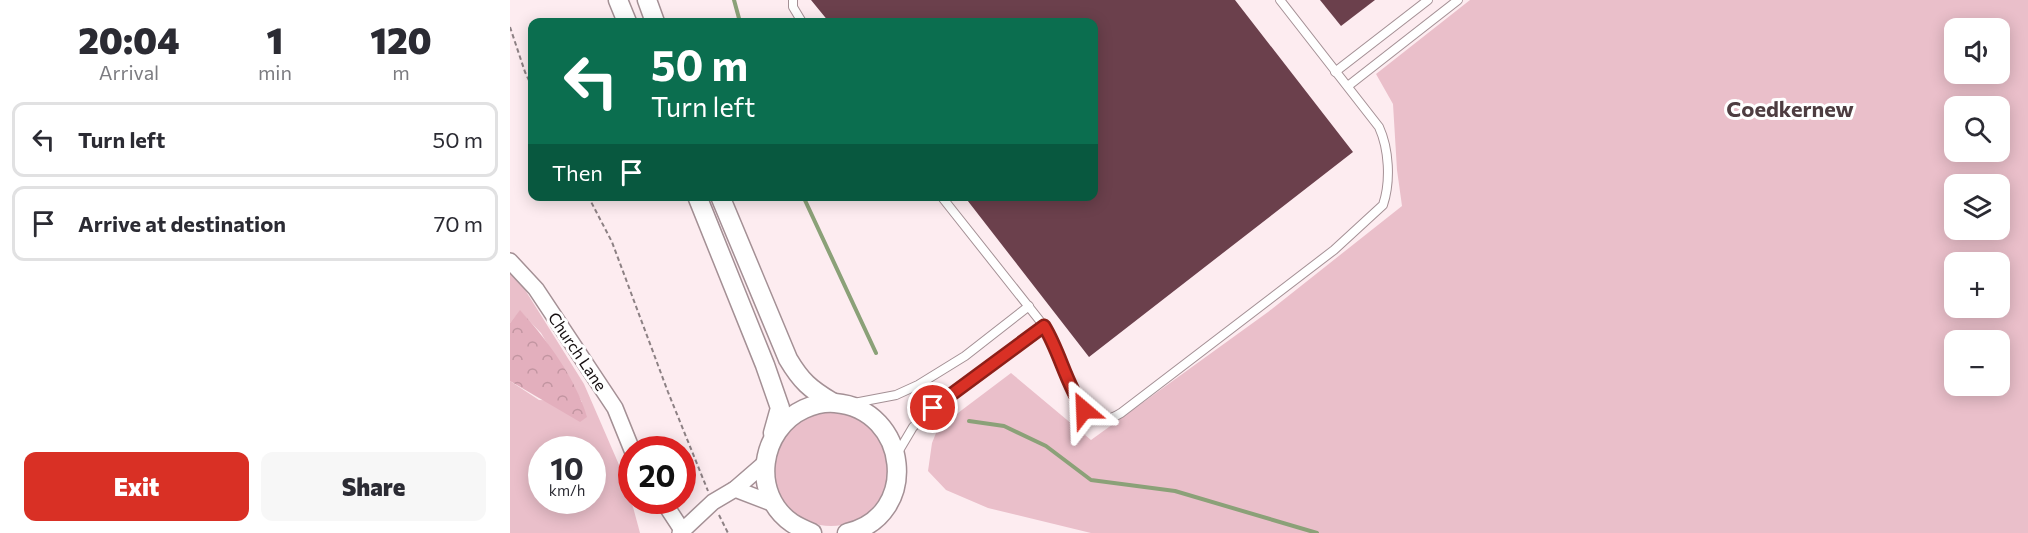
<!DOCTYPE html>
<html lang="en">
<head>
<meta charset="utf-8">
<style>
  :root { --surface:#fff; --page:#f7f7f7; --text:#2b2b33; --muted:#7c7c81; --line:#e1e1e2; --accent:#d93025 }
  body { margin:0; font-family:Commissioner,sans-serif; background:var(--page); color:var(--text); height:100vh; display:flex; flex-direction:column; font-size:22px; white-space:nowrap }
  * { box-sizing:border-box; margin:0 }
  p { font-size:20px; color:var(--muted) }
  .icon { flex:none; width:33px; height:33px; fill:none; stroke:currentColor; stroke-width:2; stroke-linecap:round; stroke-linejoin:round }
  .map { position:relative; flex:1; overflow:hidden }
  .side { display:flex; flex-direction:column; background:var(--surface); width:510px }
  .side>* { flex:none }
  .guide { position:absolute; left:18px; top:18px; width:570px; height:183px; border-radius:12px; box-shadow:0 3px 15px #0003; background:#0b6e4f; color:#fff; overflow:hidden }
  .controls { position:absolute; left:1434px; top:18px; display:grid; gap:12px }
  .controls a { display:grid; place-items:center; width:66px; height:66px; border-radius:12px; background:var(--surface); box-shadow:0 3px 15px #0003; font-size:30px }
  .speed { position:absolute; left:18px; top:436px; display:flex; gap:12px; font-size:30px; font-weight:700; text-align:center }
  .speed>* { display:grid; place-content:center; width:78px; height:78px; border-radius:50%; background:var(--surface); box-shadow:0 3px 15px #0003; line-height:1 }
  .speed small { font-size:15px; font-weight:400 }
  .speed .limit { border:9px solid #d22; background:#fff; color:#111 }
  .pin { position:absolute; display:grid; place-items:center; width:51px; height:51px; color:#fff; margin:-26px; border:3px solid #fff; border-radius:50%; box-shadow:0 2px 6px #0007 }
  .me { position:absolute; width:66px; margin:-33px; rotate:334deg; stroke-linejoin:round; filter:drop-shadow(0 0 4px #0008) }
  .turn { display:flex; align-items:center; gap:21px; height:126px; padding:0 24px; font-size:27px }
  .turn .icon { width:78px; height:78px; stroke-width:2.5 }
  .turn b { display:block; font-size:42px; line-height:51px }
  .then { display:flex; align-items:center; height:57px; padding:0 24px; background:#0003; gap:12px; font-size:22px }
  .eta { display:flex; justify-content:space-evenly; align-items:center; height:102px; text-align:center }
  .eta b { font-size:36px; font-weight:800; line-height:42px }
  .cta { display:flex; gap:12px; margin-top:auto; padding:12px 24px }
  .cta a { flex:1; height:69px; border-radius:12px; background:var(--accent); color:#fff; font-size:24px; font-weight:800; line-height:69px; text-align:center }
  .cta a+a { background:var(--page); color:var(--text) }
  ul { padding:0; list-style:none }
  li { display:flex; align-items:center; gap:18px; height:75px; margin:0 12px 9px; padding:0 12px; border:3px solid var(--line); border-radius:12px }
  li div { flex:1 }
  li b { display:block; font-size:22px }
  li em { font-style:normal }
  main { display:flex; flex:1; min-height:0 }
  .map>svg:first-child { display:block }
</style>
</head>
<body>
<main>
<section class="side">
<div class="eta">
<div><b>20:04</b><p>Arrival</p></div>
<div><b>1</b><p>min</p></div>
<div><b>120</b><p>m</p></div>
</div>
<ul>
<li><svg class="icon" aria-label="left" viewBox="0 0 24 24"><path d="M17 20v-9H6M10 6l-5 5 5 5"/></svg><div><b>Turn left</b></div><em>50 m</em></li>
<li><svg class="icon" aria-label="arrive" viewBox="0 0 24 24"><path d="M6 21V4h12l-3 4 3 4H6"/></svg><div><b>Arrive at destination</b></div><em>70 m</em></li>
</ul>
<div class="cta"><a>Exit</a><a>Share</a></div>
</section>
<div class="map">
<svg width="1518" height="533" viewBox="0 0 1518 533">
  <defs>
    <pattern id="forest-crowns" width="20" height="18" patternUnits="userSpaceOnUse" patternTransform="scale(1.5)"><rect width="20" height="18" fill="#e3afbd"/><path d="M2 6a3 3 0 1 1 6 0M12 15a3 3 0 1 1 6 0" fill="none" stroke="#c295a1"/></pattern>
  </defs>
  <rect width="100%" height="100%" fill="#fdecf0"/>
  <g fill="#eabfca" fill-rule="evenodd">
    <path d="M960,0H1518V533H581L478,508L436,490L418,471L422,443L428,428L501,373L581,440L758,312L892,206L887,170L883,104L866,74ZM1444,28H1490V74H1444ZM1444,106H1490V152H1444ZM1444,184H1490V230H1444ZM1444,262H1490V308H1444ZM1444,340H1490V386H1444Z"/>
    <path d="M0,271L12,285L74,384L116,481L130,533H0V381L29,400L72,402L31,333L10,311L0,323ZM32,450H82V501H32Z"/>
    <circle cx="321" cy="469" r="57"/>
  </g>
  <path fill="url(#forest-crowns)" d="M10,310C37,340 65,377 77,417L70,422L0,381V323Z"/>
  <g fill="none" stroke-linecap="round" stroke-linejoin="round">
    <g stroke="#8ba178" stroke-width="4">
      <path d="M224,0L230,22"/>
      <path d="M293,196L366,353"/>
      <path d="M459,421L494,426L536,446L581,480L665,491L807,533"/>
    </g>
  </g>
  <g fill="#6b404c">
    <path d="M301,0H725L843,152L579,357L454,196H584V22H319Z"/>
    <path d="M810,0H865L831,26Z"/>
  </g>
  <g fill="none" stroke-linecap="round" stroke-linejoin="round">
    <g stroke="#a49095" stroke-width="10">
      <g id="service">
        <path d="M283,0V7L292,22"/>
        <path d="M825,72L918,0"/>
        <path d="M838,86L948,0"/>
        <path d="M431,196L534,326C538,333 542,339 546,347C555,365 564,409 584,418C593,422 603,418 611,413L824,250L873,205C881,181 879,149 869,127L770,0"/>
        <path d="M344,403L386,395L408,385L455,356L519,306"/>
        <path d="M387,454L403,427L423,408L534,326"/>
      </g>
    </g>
    <g stroke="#a49095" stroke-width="18">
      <g id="minor">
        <path d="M0,261L26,289L105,408L122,450"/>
        <path d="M225,489L264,504"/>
        <path d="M153,501L172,530"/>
        <path d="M170,533L203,502L225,489L255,463"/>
      </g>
    </g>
    <g stroke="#a49095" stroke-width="21">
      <g id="tertiary">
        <path d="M108,0L117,22"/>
        <path d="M137,0L145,22"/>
        <path d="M187,196L255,365L270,408L263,433"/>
        <path d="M210,196L278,359C291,381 300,389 322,402"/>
        <path d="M302,533C295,530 288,527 282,523C240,494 250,429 294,409C303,405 315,402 325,403C399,409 411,516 337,533"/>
      </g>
    </g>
    <g stroke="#8d8184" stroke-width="2" stroke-dasharray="4.5 3" stroke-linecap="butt">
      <path d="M0,27L15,72L22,87"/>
      <path d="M78,196L102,242L158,392L198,491"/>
      <path d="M209,515L218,533"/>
    </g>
    <use href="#service" stroke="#fff" stroke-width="8"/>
    <use href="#minor" stroke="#fff" stroke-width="15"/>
    <use href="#tertiary" stroke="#fff" stroke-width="18"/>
  </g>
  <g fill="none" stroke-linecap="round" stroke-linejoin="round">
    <g stroke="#8d1f18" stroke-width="15">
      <path id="route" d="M423,408L534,326C550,352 556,384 574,410"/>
    </g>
    <use href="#route" stroke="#d93025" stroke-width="10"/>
  </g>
  <g text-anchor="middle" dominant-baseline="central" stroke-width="6" stroke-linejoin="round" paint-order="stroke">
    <g font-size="16" fill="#140d0f" stroke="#fff">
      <text transform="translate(68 351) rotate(56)">Church Lane</text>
    </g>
    <g font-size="22" font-weight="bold" fill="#4e3d41" stroke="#fff">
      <text x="1280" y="108">Coedkernew</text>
    </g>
  </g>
</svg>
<div class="controls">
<a><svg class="icon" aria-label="sound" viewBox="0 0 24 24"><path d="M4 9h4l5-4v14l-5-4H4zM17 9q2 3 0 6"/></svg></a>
<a><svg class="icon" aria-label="search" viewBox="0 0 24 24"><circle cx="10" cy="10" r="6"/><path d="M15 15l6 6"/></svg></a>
<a><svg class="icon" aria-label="layers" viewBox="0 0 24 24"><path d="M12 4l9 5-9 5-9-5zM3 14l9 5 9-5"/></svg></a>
<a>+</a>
<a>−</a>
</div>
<div class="speed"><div>10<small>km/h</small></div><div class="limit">20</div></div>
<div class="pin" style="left:423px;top:408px;background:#d93025"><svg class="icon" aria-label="arrive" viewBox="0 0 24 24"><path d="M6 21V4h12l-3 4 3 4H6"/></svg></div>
<svg class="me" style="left:574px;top:410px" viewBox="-20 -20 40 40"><path d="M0-17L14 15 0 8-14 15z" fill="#d93025" stroke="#fff" stroke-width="4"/></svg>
<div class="guide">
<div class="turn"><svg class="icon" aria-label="left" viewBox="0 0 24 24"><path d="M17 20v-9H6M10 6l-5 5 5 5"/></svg><div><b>50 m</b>Turn left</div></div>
<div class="then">Then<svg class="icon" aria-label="arrive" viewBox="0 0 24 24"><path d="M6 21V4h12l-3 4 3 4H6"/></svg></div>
</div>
</div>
</main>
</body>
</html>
